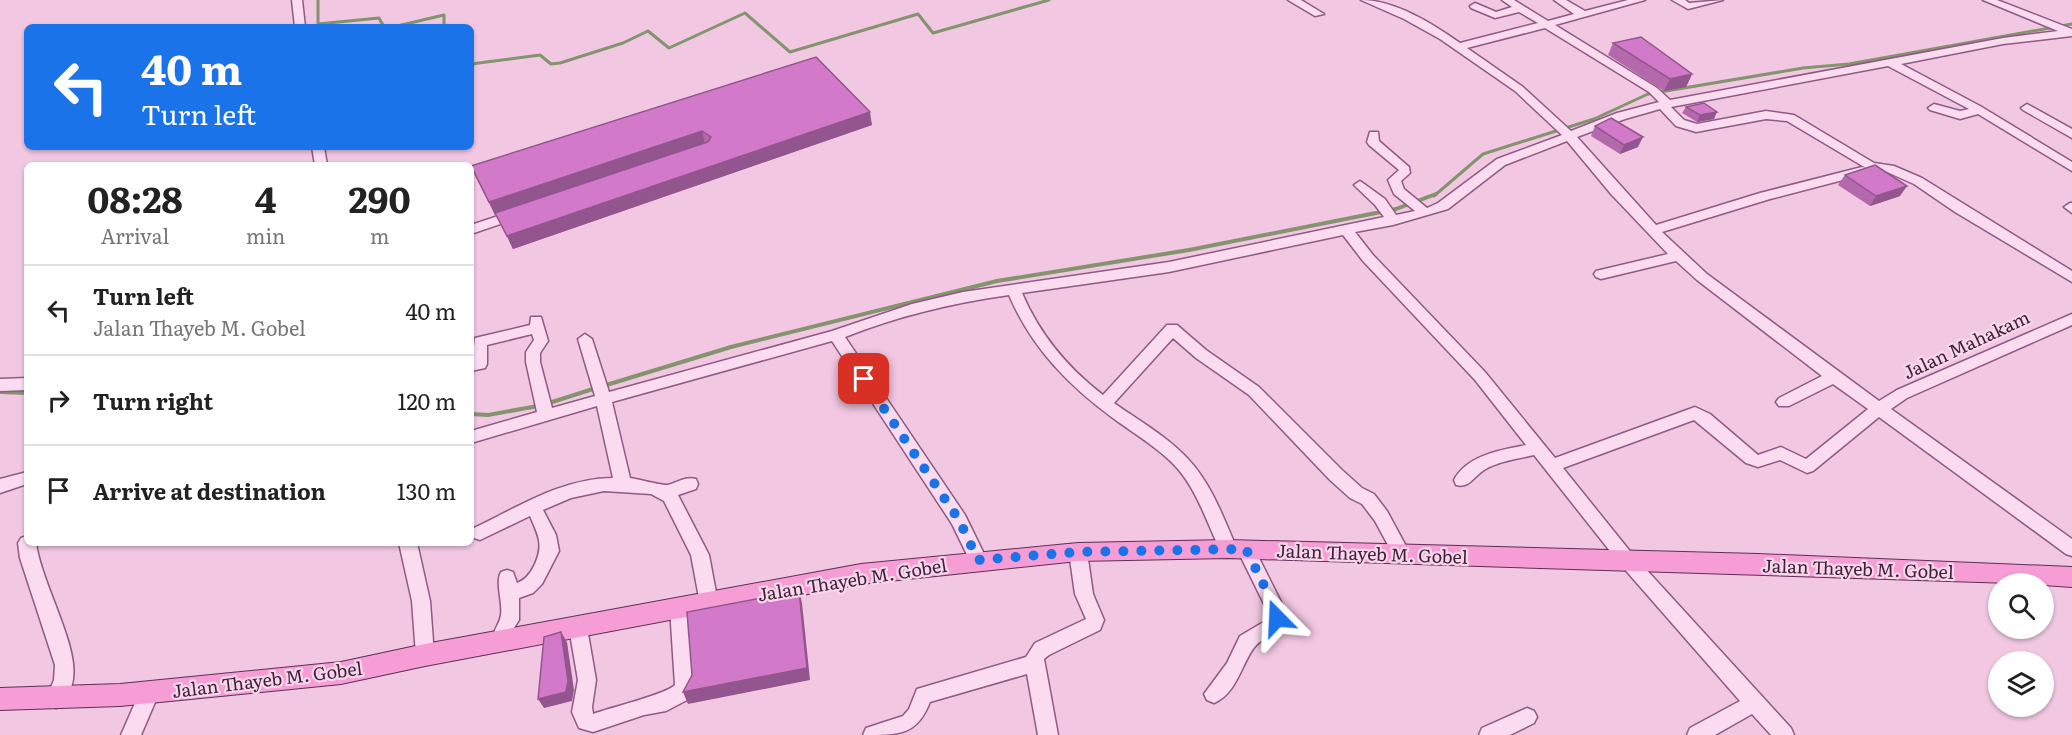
<!DOCTYPE html>
<html lang="en">
<head>
<meta charset="utf-8">
<style>
  :root { --surface:#fff; --page:#f6f6f6; --text:#222; --muted:#767676; --line:#e0e0e0 }
  body { margin:0; font-family:Literata,serif; background:var(--page); color:var(--text); height:100vh; display:flex; flex-direction:column; font-size:22px; white-space:nowrap }
  * { box-sizing:border-box; margin:0 }
  p { font-size:20px; color:var(--muted) }
  .icon { flex:none; width:33px; height:33px; fill:none; stroke:currentColor; stroke-width:2; stroke-linecap:round; stroke-linejoin:round }
  .map { position:relative; flex:1; overflow:hidden }
  .panel { position:absolute; left:24px; top:162px; width:450px; height:384px; display:flex; flex-direction:column; background:var(--surface); border-radius:9px; box-shadow:0 2px 4px #0004 }
  .panel>* { flex:none }
  .guide { position:absolute; left:24px; top:24px; width:450px; height:126px; border-radius:9px; box-shadow:0 2px 4px #0004; background:#1a73e8; color:#fff; overflow:hidden }
  .controls { position:absolute; left:1988px; top:573px; display:grid; gap:12px }
  .controls a { display:grid; place-items:center; width:66px; height:66px; border-radius:50%; background:var(--surface); box-shadow:0 2px 4px #0004; font-size:30px }
  .pin { position:absolute; display:grid; place-items:center; width:51px; height:51px; color:#fff; margin:-26px; border-radius:12px; box-shadow:0 3px 9px #0006 }
  .me { position:absolute; width:66px; margin:-33px; rotate:339deg; stroke-linejoin:round; filter:drop-shadow(0 0 4px #0008) }
  .turn { display:flex; align-items:center; gap:21px; height:126px; padding:0 18px; font-size:27px }
  .turn .icon { width:78px; height:78px; stroke-width:2.5 }
  .turn b { display:block; font-size:42px; line-height:51px }
  .eta { display:flex; justify-content:space-evenly; align-items:center; height:102px; text-align:center }
  .eta b { font-size:36px; font-weight:700; line-height:42px }
  ul { padding:0; list-style:none }
  li { display:flex; align-items:center; gap:18px; height:90px; padding:0 18px; border-top:2px solid var(--line) }
  li div { flex:1 }
  li b { display:block; font-size:22px }
  li em { font-style:normal }
  .map>svg:first-child { display:block }
</style>
</head>
<body>
<div class="map">
<svg width="2072" height="735" viewBox="0 0 2072 735">
  <rect width="100%" height="100%" fill="#f1c7e1"/>
  <g fill="none" stroke-linecap="round" stroke-linejoin="round">
    <g stroke="#83946e" stroke-width="3">
      <path d="M318,0V24L379,18L384,27"/>
      <path d="M393,27L444,15V27"/>
      <path d="M471,64L540,55L551,64L560,63L623,43L648,31L669,48L745,13L790,52L918,14L933,33L1049,0"/>
      <path d="M1434,196L1483,154L1594,119L1648,94L1803,68L1849,64L2072,24"/>
    </g>
    <g stroke="#83946e" stroke-width="4">
      <path d="M603,386L731,347L997,281L1189,250L1396,209L1436,194"/>
      <path d="M0,392L27,393"/>
      <path d="M546,404L596,388"/>
      <path d="M471,414L488,415L538,406"/>
    </g>
    <g stroke="#8f5a83" stroke-width="3">
      <g id="minor">
        <path d="M292,0H302L305,27H295Z"/>
        <path d="M1288,0H1301L1324,14L1315,16Z"/>
        <path d="M1361,0C1395,0 1433,24 1460,43L1538,23L1519,12L1495,18L1471,8L1470,6L1475,3L1496,12L1512,7L1502,0H1514L1548,21L1574,14L1554,0H1566L1585,11L1628,0H1645L1555,25L1657,88L1670,100L2003,38L2058,31L1983,0H1997L2072,29V36L2003,44L1901,64L1980,106L2072,162V171L1978,114L1960,119L1930,110L1928,108L1934,104L1960,111L1969,109L1888,66L1671,107L1684,120L1697,124L1766,111L1794,115L1874,163L1894,166L1922,178L2072,271V282L1955,212L1914,184L1887,172L1867,169L1866,174L1770,199L1662,232L1707,274L1879,401L1897,390L2072,314V325L1907,398L1891,409L2072,539V556L2066,554L1879,417L1813,471L1807,473L1780,460L1758,467L1746,463L1694,420L1563,468L1633,555L1791,728L1794,735H1771L1752,714L1715,735H1687L1690,728L1740,701L1621,565L1534,455C1517,459 1499,461 1484,470C1474,476 1469,489 1456,485L1454,480C1467,455 1501,450 1526,445L1475,380L1363,261L1343,235L1169,272L1022,293C1040,335 1067,367 1103,395L1167,325H1177L1206,350L1259,387L1342,470L1362,488L1374,494L1387,511L1407,548L1410,553L1407,558L1401,560L1395,558L1375,521L1362,504L1350,498L1330,480L1249,395L1196,358L1173,338L1114,403C1139,421 1167,436 1188,459C1211,483 1224,519 1237,549L1234,554L1228,556L1222,554C1208,526 1199,494 1178,469C1161,450 1138,436 1117,421C1070,387 1032,349 1009,295C952,303 898,316 845,337L965,515L987,560L984,565L978,567L972,565L952,524L832,341L612,402L630,478C638,479 663,486 668,485C678,482 686,476 696,479L698,484L696,489L678,495L709,555L718,603L715,608L709,611L703,608L700,603L691,555L664,501L651,494L604,491L571,498L543,510L556,535L559,551L542,584L533,593L519,598V620L512,631L510,647L503,649L496,647C489,631 499,628 501,615C503,602 495,583 501,572L507,570L513,572L517,583C525,580 530,574 534,566C544,545 539,537 530,516L480,540L474,538L471,533L474,528C518,507 563,478 613,478L597,406L471,443V431L537,412L526,362V352L534,340L532,334L487,345V364L485,368L471,371L475,338L530,325L531,317H541L548,341L540,353V362L552,408L595,396L578,339L585,334L592,339L609,392L832,331L912,304L963,292L1169,262L1384,217L1375,205L1354,185L1360,181L1385,199L1396,215L1415,211L1394,194L1388,180L1399,170L1369,145L1367,142L1370,132H1378L1379,141L1409,167L1410,173L1401,181L1404,189L1427,208L1438,203L1497,159L1562,135L1515,91L1440,39L1404,19ZM1545,28L1649,92L1659,102L1617,113L1571,131L1523,87L1467,48ZM1660,109L1676,126L1696,132L1766,119L1787,121L1866,168L1862,167L1760,193L1656,225L1577,137L1625,119ZM1567,141L1611,194L1668,254L1596,271L1594,274L1596,277L1601,279L1676,261L1697,280L1822,376L1779,398L1776,402L1779,406H1789L1833,384L1868,409L1806,459L1781,447L1758,455L1710,414L1695,407L1555,458L1485,372L1373,255L1355,232L1393,225L1448,209L1505,165Z"/>
        <path d="M1672,0H1685L1689,3L1723,0L1688,9Z"/>
        <path d="M2027,104L2072,129V138L2023,110L2021,108Z"/>
        <path d="M312,147H324L327,165H315Z"/>
        <path d="M2070,203H2072V213L2064,207Z"/>
        <path d="M516,210L521,211L523,214L521,217L471,234V225Z"/>
        <path d="M27,378V390L0,391V379Z"/>
        <path d="M27,472V484L0,493V479Z"/>
        <path d="M27,536V543H36C41,582 79,646 73,679C72,688 67,697 63,705L56,708L49,705L46,699L54,680L55,665L20,558L18,543L21,538Z"/>
        <path d="M1246,542L1252,544L1286,612C1281,642 1266,631 1253,649C1241,666 1236,694 1214,703L1207,700L1204,694L1227,663L1240,636L1267,620L1268,612L1237,549L1240,544Z"/>
        <path d="M399,543H417L430,601L434,655L432,661L425,663L418,661L416,655L412,601Z"/>
        <path d="M1078,545L1084,547L1087,552L1093,594L1104,620L1100,630L1049,655L1044,659L1058,735H1038L1027,674L930,702C917,735 900,735 863,735L866,728L903,716L909,709L917,689L1026,657L1035,643L1086,619L1075,594L1069,552L1072,547Z"/>
        <path d="M679,600L685,602L688,608L695,687L687,700L666,711L644,715L593,732L579,728L572,712L578,680L569,628L572,622L578,620L584,622L587,628L596,680L592,707L593,714C609,708 667,694 675,685L670,608L673,602Z"/>
        <path d="M149,684L156,687L159,693L141,735H121L142,687Z"/>
        <path d="M1527,708L1534,711L1537,717L1534,723L1510,735H1479L1482,728Z"/>
      </g>
    </g>
    <g stroke="#5c2f55" stroke-width="2">
      <path id="major" d="M1228,540L1758,554L2072,567V587L2043,585V584L1228,558L1078,561L861,584L425,666L341,684L120,706L0,710V688L120,684L341,662L425,644L861,564L1078,543Z"/>
    </g>
    <use href="#minor" fill="#fbdbef" fill-rule="evenodd"/>
    <use href="#major" fill="#f69dd5" fill-rule="evenodd"/>
  </g>
  <g fill="#b569ad">
    <path d="M1613,43L1692,74L1686,87L1664,91L1608,55Z"/>
    <path d="M816,57L872,125L513,249L496,214L495,215L477,179L471,166Z"/>
    <path d="M1686,107L1714,119L1697,122L1682,113Z"/>
    <path d="M1595,126L1638,147L1620,154L1591,136Z"/>
    <path d="M1845,175L1900,196L1870,206L1838,185Z"/>
  </g>
  <g fill="#93558d">
    <path d="M1692,74L1686,87L1664,91L1670,79Z"/>
    <path d="M870,112L872,125L513,249L507,236Z"/>
    <path d="M1717,112L1714,119L1697,122L1700,115Z"/>
    <path d="M702,131L705,144L495,215L489,202Z"/>
    <path d="M1643,137L1638,147L1620,154L1624,145Z"/>
    <path d="M1907,186L1900,196L1870,206L1876,196Z"/>
    <path d="M799,591L802,603L810,680L688,704L683,692Z"/>
    <path d="M561,632L567,642L574,690L572,701L544,708L538,699Z"/>
  </g>
  <g fill="#d27ac9" stroke="#93558d" stroke-width="1.5">
    <path d="M1641,37L1692,74L1670,79L1613,43Z"/>
    <path d="M816,57L870,112L507,236L495,213L708,142L711,137L702,131L489,202L471,166Z"/>
    <path d="M1704,103L1717,112L1700,115L1686,107Z"/>
    <path d="M1611,118L1643,137L1624,145L1595,126Z"/>
    <path d="M1875,165L1907,186L1876,196L1845,175Z"/>
    <path d="M799,591L807,668L683,692L692,675L687,612Z"/>
    <path d="M561,632L568,681L566,692L538,699L544,637Z"/>
  </g>
  <g fill="none" stroke-linecap="round" stroke-linejoin="round">
    <path stroke="#1a73e8" stroke-width="10" stroke-dasharray="0 18" d="M864,379L959,520L978,560L1078,552L1246,549L1277,612V618"/>
  </g>
  <g text-anchor="middle" dominant-baseline="central" stroke-width="4.5" stroke-linejoin="round" paint-order="stroke">
    <g font-size="18" fill="#3e1f39" stroke="#f8d7eb">
      <text transform="translate(1966 344) rotate(-25)">Jalan Mahakam</text>
      <text transform="translate(1372 553) rotate(2)">Jalan Thayeb M. Gobel</text>
      <text transform="translate(1858 568) rotate(2)">Jalan Thayeb M. Gobel</text>
      <text transform="translate(852 579) rotate(-9)">Jalan Thayeb M. Gobel</text>
      <text transform="translate(267 679) rotate(-7)">Jalan Thayeb M. Gobel</text>
    </g>
  </g>
</svg>
<div class="controls">
<a><svg class="icon" aria-label="search" viewBox="0 0 24 24"><circle cx="10" cy="10" r="6"/><path d="M15 15l6 6"/></svg></a>
<a><svg class="icon" aria-label="layers" viewBox="0 0 24 24"><path d="M12 4l9 5-9 5-9-5zM3 14l9 5 9-5"/></svg></a>
</div>
<div class="pin" style="left:864px;top:379px;background:#d93025"><svg class="icon" aria-label="arrive" viewBox="0 0 24 24"><path d="M6 21V4h12l-3 4 3 4H6"/></svg></div>
<svg class="me" style="left:1277px;top:618px" viewBox="-20 -20 40 40"><path d="M0-17L14 15 0 8-14 15z" fill="#1a73e8" stroke="#fff" stroke-width="4"/></svg>
<div class="guide">
<div class="turn"><svg class="icon" aria-label="left" viewBox="0 0 24 24"><path d="M17 20v-9H6M10 6l-5 5 5 5"/></svg><div><b>40 m</b>Turn left</div></div>
</div>
<section class="panel">
<div class="eta">
<div><b>08:28</b><p>Arrival</p></div>
<div><b>4</b><p>min</p></div>
<div><b>290</b><p>m</p></div>
</div>
<ul>
<li><svg class="icon" aria-label="left" viewBox="0 0 24 24"><path d="M17 20v-9H6M10 6l-5 5 5 5"/></svg><div><b>Turn left</b><p>Jalan Thayeb M. Gobel</p></div><em>40 m</em></li>
<li><svg class="icon" aria-label="right" viewBox="0 0 24 24"><path d="M7 20v-9h11M14 6l5 5-5 5"/></svg><div><b>Turn right</b></div><em>120 m</em></li>
<li><svg class="icon" aria-label="arrive" viewBox="0 0 24 24"><path d="M6 21V4h12l-3 4 3 4H6"/></svg><div><b>Arrive at destination</b></div><em>130 m</em></li>
</ul>
</section>
</div>
</body>
</html>
